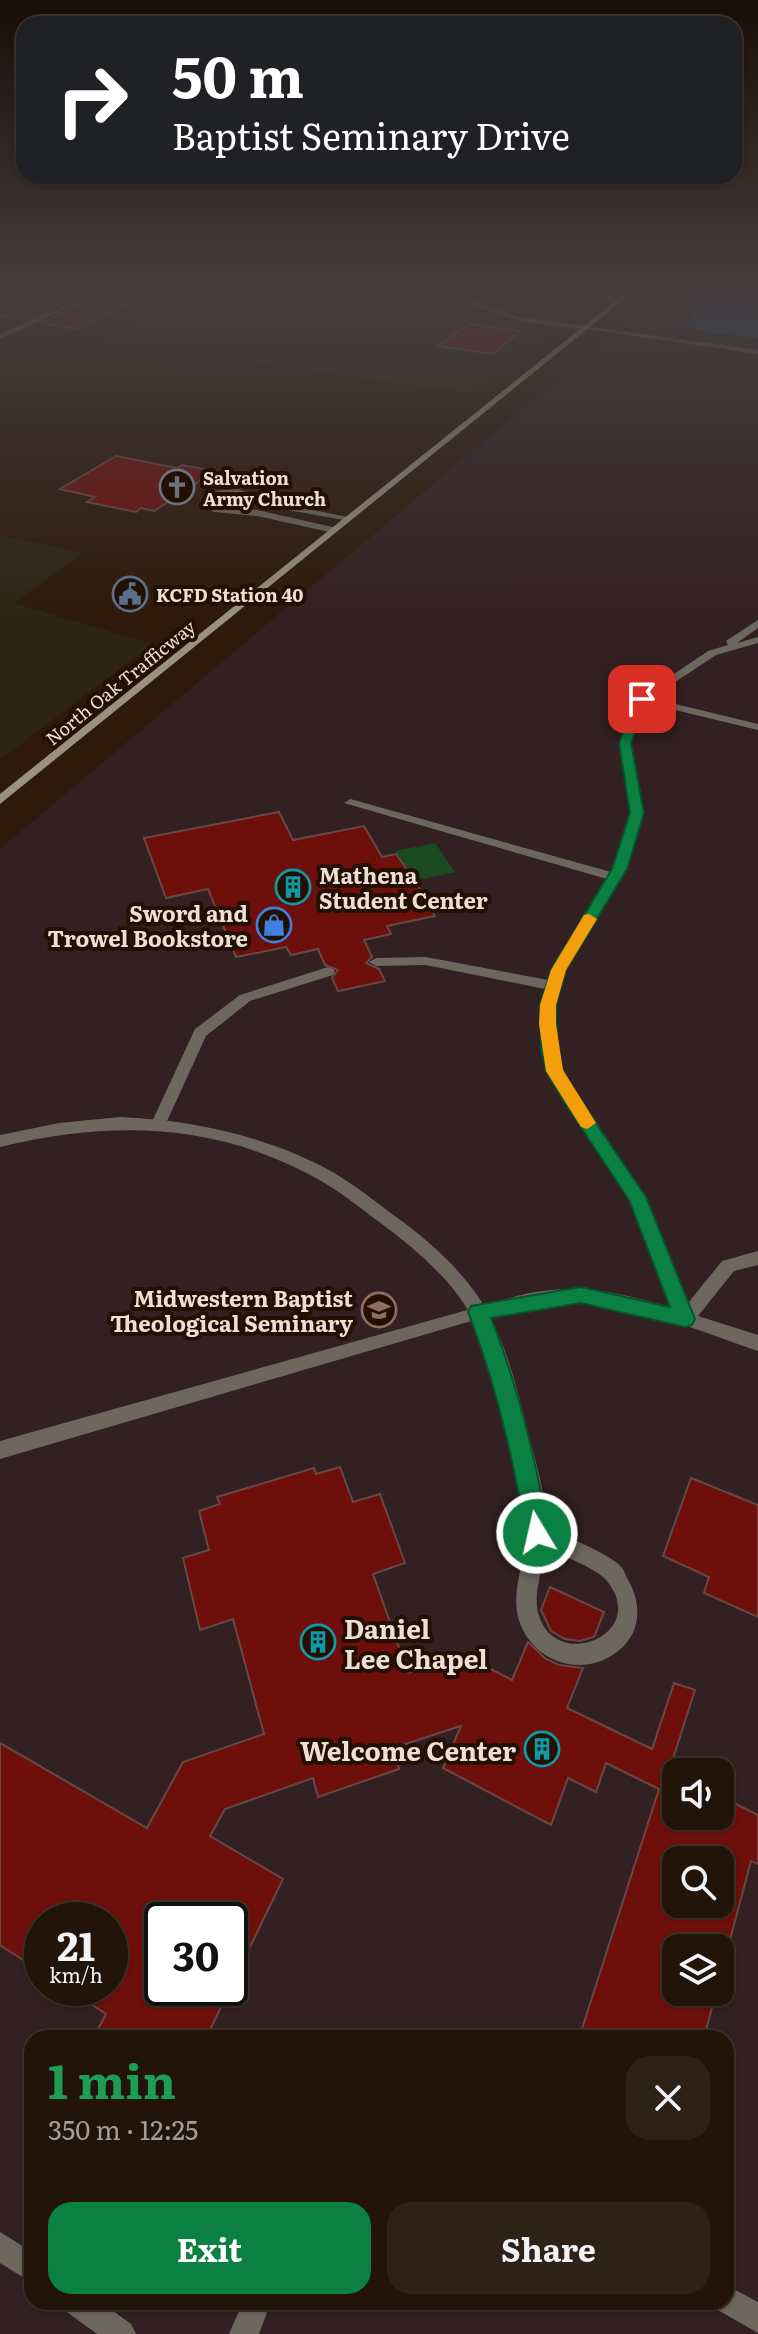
<!DOCTYPE html>
<html lang="en">
<head>
<meta charset="utf-8">
<style>
  :root { --surface:#221408; --page:#2e2116; --text:#f1f3f6; --muted:#a29e9c; --line:#3f3329; --accent:#0b8043 }
  body { margin:0; font-family:Literata,serif; background:var(--page); color:var(--text); height:100vh; display:flex; flex-direction:column; font-size:30px; white-space:nowrap }
  * { box-sizing:border-box; margin:0 }
  p { font-size:26px; color:var(--muted) }
  .icon { flex:none; width:44px; height:44px; fill:none; stroke:currentColor; stroke-width:2; stroke-linecap:round; stroke-linejoin:round }
  .map { position:relative; flex:1; overflow:hidden }
  .details { position:absolute; left:24px; top:2030px; width:710px; height:280px; display:flex; flex-direction:column; background:var(--surface); border-radius:24px; box-shadow:0 2px 6px #0004,0 0 0 2px var(--line) }
  .details>* { flex:none }
  .hud { position:absolute; left:16px; top:16px; width:726px; height:168px; border-radius:24px; box-shadow:0 2px 6px #0004,0 0 0 2px var(--line); background:#202124; color:#fff; overflow:hidden }
  .tools { position:absolute; left:662px; top:1758px; display:grid; gap:16px }
  .tools a { display:grid; place-items:center; width:72px; height:72px; border-radius:16px; background:var(--surface); box-shadow:0 2px 6px #0004,0 0 0 2px var(--line); font-size:40px }
  .speed { position:absolute; left:24px; top:1902px; display:flex; gap:16px; font-size:40px; font-weight:700; text-align:center }
  .speed>* { display:grid; place-content:center; width:104px; height:104px; border-radius:50%; background:var(--surface); box-shadow:0 2px 6px #0004,0 0 0 2px var(--line); line-height:1 }
  .speed small { font-size:20px; font-weight:400 }
  .speed .limit { border:4px solid #111; border-radius:12px; background:#fff; color:#111 }
  .pin { position:absolute; display:grid; place-items:center; width:68px; height:68px; color:#fff; margin:-34px; border-radius:16px; box-shadow:0 4px 12px #0006 }
  .me { position:absolute; width:88px; margin:-44px; rotate:351deg; stroke-linejoin:round; filter:drop-shadow(0 0 6px #0008) }
  .turn { display:flex; align-items:center; gap:28px; height:168px; padding:0 24px; font-size:36px }
  .turn .icon { width:104px; height:104px; stroke-width:2.5 }
  .turn b { display:block; font-size:56px; line-height:68px }
  .round { display:grid; place-items:center; flex:none; width:84px; height:84px; border-radius:24px; background:var(--page) }
  .summary { display:flex; align-items:center; justify-content:space-between; height:136px; padding:0 24px }
  h1 { font-size:48px; font-weight:700; line-height:60px; color:#1e9e55 }
  .cta { display:flex; gap:16px; margin-top:auto; padding:16px 24px }
  .cta a { flex:1; height:92px; border-radius:24px; background:var(--accent); color:#fff; font-size:32px; font-weight:700; line-height:92px; text-align:center }
  .cta a+a { background:var(--page); color:var(--text) }
  .map>svg:first-child { display:block }
</style>
</head>
<body>
<div class="map">
<svg width="758" height="2334" viewBox="0 0 758 2334">
  <rect width="100%" height="100%" fill="#2d1a0b"/>
  <g fill="#2e2415">
    <path d="M193,289H608L473,393L103,342Z"/>
    <path d="M0,535L83,553L14,603L152,644L0,760Z"/>
  </g>
  <path fill="#332022" fill-rule="evenodd" d="M665,289H758V2334H0V849ZM676,1772H720V1816H676ZM676,1860H720V1904H676ZM42,1920H110V1988H42ZM162,1920H230V1988H162ZM676,1948H720V1992H676ZM32,2038H726V2302H32Z"/>
  <path fill="#1a4b1e" d="M435,843L455,872L413,881L395,851Z"/>
  <path fill="#1a5574" d="M709,289H758V338L712,333L687,327L705,292Z"/>
  <g fill="#6f0f0b" stroke="#664945" stroke-width="2" fill-rule="evenodd">
    <path d="M0,289H92L24,320L0,316Z"/>
    <path d="M112,289H157L76,329L42,323Z"/>
    <path d="M469,324L520,331L493,354L438,346Z"/>
    <path d="M116,456L177,468L182,465L215,471L154,511L141,508L136,512L87,502L95,497L60,489Z"/>
    <path d="M279,812L293,840L364,826L382,857L396,854L417,884L435,916L387,926L391,934L364,940L372,957L366,963L379,969L385,981L338,991L332,978L338,970L325,965L318,949L291,955L286,947L236,957L208,889L166,898L144,838Z"/>
    <path d="M340,1467L353,1502L380,1494L405,1563L373,1574L408,1673L462,1654L512,1680L528,1642L546,1659L559,1665L583,1668L567,1708L652,1749L674,1683L695,1690L669,1771L676,1775V1816H720V1796L758,1815V1864L751,1861L720,1977V1948H676V1992H716L704,2038H579L659,1789L606,1763L596,1792L568,1778L551,1825L443,1768L461,1726L393,1748L399,1769L318,1797L313,1778L225,1809L210,1836L283,1879L206,2038H93L106,2014L67,1988H110V1920H42V1972L0,1945V1743L147,1828L183,1762L264,1734L233,1619L200,1630L183,1558L209,1550L199,1511L220,1504L217,1497L314,1468L316,1474ZM676,1860H720V1904H676ZM162,1920H230V1988H162Z"/>
    <path d="M691,1478L758,1505V1617L704,1593L709,1577L663,1556Z"/>
    <path d="M550,1587L604,1612L594,1637L580,1641L565,1639L551,1631L541,1610Z"/>
  </g>
  <g fill="none" stroke-linecap="round" stroke-linejoin="round">
    <g fill="#6d675d" fill-rule="evenodd">
      <path d="M584,326L758,350V354L586,329Z"/>
      <path d="M238,489L273,502L353,518L349,521L271,507L237,495H219L210,503L216,507L257,510L337,528V532L334,533L257,516L214,512L201,503L214,491Z"/>
      <path d="M758,620V628L737,643L758,637V643L716,655L651,698L758,724V730L646,703L631,743L643,813L625,869L566,970L560,986L554,1024L562,1070L643,1193L688,1303L722,1261L758,1251V1265L734,1271L698,1316L758,1335V1351C703,1332 626,1300 568,1302C538,1303 508,1313 478,1319L0,1459V1441L517,1296C576,1282 614,1291 672,1308L630,1199L548,1071L540,1024L545,989L426,965L376,966L369,962L376,958L426,957L548,980L607,879L344,803L350,799L354,800L611,872L631,813L619,743L637,699L708,651L728,645L726,641Z"/>
      <path d="M328,967L333,969L335,972L333,975L250,1001L206,1036L163,1130H153L150,1126L195,1029L240,995Z"/>
      <path d="M0,2232L32,2252V2283L0,2263Z"/>
      <path d="M726,2285L758,2302V2333L716,2309L713,2302H726Z"/>
      <path d="M63,2302H101L131,2324L136,2334H97L67,2312Z"/>
      <path d="M243,2302H271L259,2334H229Z"/>
    </g>
    <g fill="#6d675d" fill-rule="evenodd">
      <path d="M100,289H109L0,339V334Z"/>
      <path d="M447,289H455L484,305L516,316L589,327L586,329C537,326 488,318 447,289Z"/>
      <path d="M120,1117C194,1120 271,1137 336,1174C356,1186 376,1202 395,1216C428,1240 459,1267 481,1301C506,1341 517,1388 528,1432C536,1463 546,1496 547,1528C568,1538 599,1549 617,1563C622,1566 625,1573 627,1578C644,1606 641,1638 611,1656C578,1676 536,1661 521,1626C507,1593 528,1558 527,1524C526,1502 520,1480 515,1459C505,1414 496,1367 476,1325C456,1283 419,1252 382,1224C363,1210 343,1194 323,1182C218,1122 114,1120 0,1147V1135L59,1123ZM546,1548C561,1555 596,1568 606,1580C651,1633 558,1673 539,1616C532,1594 543,1569 546,1548Z"/>
    </g>
    <path fill="#9a9180" fill-rule="evenodd" d="M630,289H637L0,804V794Z"/>
  </g>
  <linearGradient id="sky" x2="0" y2="1"><stop stop-color="#190e06"/><stop offset="0.47" stop-color="#463e3f"/><stop offset="1" stop-color="#463e3f" stop-opacity="0"/></linearGradient>
  <rect width="758" height="616" fill="url(#sky)"/>
  <path fill="#0b8043" stroke="#07532c" stroke-width="2" d="M637,697L648,699L631,743L644,813L627,869L566,970L556,1005L557,1049L563,1071L575,1092L646,1197L695,1319L692,1325L685,1327L581,1303L491,1318C519,1388 535,1459 549,1533L545,1540L537,1544L529,1540L526,1533C513,1457 496,1384 468,1312L471,1306L581,1287L670,1307L629,1200L563,1100L546,1071L541,1049L540,1005L551,970L612,869L630,813L619,743Z"/>
  <path fill="#f59e0b" d="M589,914L597,919L566,970L556,1005V1024L563,1070L596,1123L587,1129L581,1127L546,1071L539,1024L540,1005L551,970L584,915Z"/>
  <defs>
    <g id="church-ring" transform="scale(1.8)"><circle r="9.5" fill="#231003" stroke="#6b7280" stroke-width="1.5"/><path d="M-1.2-6h2.4v3.5h3.3v2.4h-3.3V6h-2.4V-.1h-3.3v-2.4h3.3Z" fill="#6b7280"/></g>
    <g id="civic-ring" transform="scale(1.8)"><circle r="9.5" fill="#231003" stroke="#5c6f8a" stroke-width="1.5"/><path d="M-.6-6.5H3V-4.5H.6V-3L4-1V1h2V6H-6V1h2V-1L-.6-3ZM-1.2 2.5V6h2.4V2.5Z" fill="#5c6f8a"/></g>
    <g id="building-ring" transform="scale(1.8)"><circle r="9.5" fill="#231003" stroke="#0f9aa8" stroke-width="1.5"/><path d="M-4-6H4V6H1V3H-1V6H-4ZM-2.5-4.3h1.7v1.8h-1.7ZM.8-4.3h1.7v1.8H.8ZM-2.5-1h1.7V.8h-1.7ZM.8-1h1.7V.8H.8Z" fill="#0f9aa8"/></g>
    <g id="shop-ring" transform="scale(1.8)"><circle r="9.5" fill="#231003" stroke="#3f7fe0" stroke-width="1.5"/><path d="M-5-2.5h2.3a2.7 3.5 0 0 1 5.4 0H5L5.5 6h-11ZM-1.5-2.5h3a1.5 2.3 0 0 0-3 0Z" fill="#3f7fe0"/></g>
    <g id="university-ring" transform="scale(1.8)"><circle r="9.5" fill="#231003" stroke="#8d6e63" stroke-width="1.5"/><path d="M0-5L7-2L0 1L-7-2ZM-4 1L0 2.5L4 1V4Q0 6-4 4Z" fill="#8d6e63"/></g>
  </defs>
  <g fill-rule="evenodd">
    <use href="#church-ring" x="177" y="487"/>
    <use href="#civic-ring" x="130" y="594"/>
    <use href="#building-ring" x="293" y="887"/>
    <use href="#shop-ring" x="274" y="925"/>
    <use href="#university-ring" x="379" y="1310"/>
    <use href="#building-ring" x="318" y="1642"/>
    <use href="#building-ring" x="542" y="1749"/>
  </g>
  <g text-anchor="middle" dominant-baseline="central" stroke-width="8" stroke-linejoin="round" paint-order="stroke">
    <g font-size="18" font-weight="bold" fill="#eddfd6" stroke="#231003" text-anchor="start">
      <text x="203" y="477">Salvation<tspan x="203" dy="21">Army Church</tspan></text>
      <text x="156" y="594">KCFD Station 40</text>
    </g>
    <g font-size="18" fill="#eddfd6" stroke="#231003">
      <text transform="translate(120 682) rotate(-39)">North Oak Trafficway</text>
    </g>
    <g font-size="22" font-weight="bold" fill="#eddfd6" stroke="#231003" text-anchor="end">
      <text x="319" y="874" text-anchor="start">Mathena<tspan x="319" dy="25">Student Center</tspan></text>
      <text x="248" y="912">Sword and<tspan x="248" dy="25">Trowel Bookstore</tspan></text>
      <text x="353" y="1297">Midwestern Baptist<tspan x="353" dy="25">Theological Seminary</tspan></text>
    </g>
    <g font-size="26" font-weight="bold" fill="#eddfd6" stroke="#231003" text-anchor="start">
      <text x="344" y="1627">Daniel<tspan x="344" dy="30">Lee Chapel</tspan></text>
      <text x="516" y="1749" text-anchor="end">Welcome Center</text>
    </g>
  </g>
</svg>
<div class="tools">
<a><svg class="icon" aria-label="sound" viewBox="0 0 24 24"><path d="M4 9h4l5-4v14l-5-4H4zM17 9q2 3 0 6"/></svg></a>
<a><svg class="icon" aria-label="search" viewBox="0 0 24 24"><circle cx="10" cy="10" r="6"/><path d="M15 15l6 6"/></svg></a>
<a><svg class="icon" aria-label="layers" viewBox="0 0 24 24"><path d="M12 4l9 5-9 5-9-5zM3 14l9 5 9-5"/></svg></a>
</div>
<div class="speed"><div>21<small>km/h</small></div><div class="limit">30</div></div>
<div class="pin" style="left:642px;top:699px;background:#d93025"><svg class="icon" aria-label="arrive" viewBox="0 0 24 24"><path d="M6 21V4h12l-3 4 3 4H6"/></svg></div>
<svg class="me" style="left:537px;top:1533px" viewBox="-20 -20 40 40"><circle r="17" fill="#0b8043" stroke="#fff" stroke-width="3"/><path d="M0-11L8 9 0 5-8 9z" fill="#fff"/></svg>
<div class="hud">
<div class="turn"><svg class="icon" aria-label="right" viewBox="0 0 24 24"><path d="M7 20v-9h11M14 6l5 5-5 5"/></svg><div><b>50 m</b>Baptist Seminary Drive</div></div>
</div>
<section class="details">
<div class="summary"><div><h1>1 min</h1><p>350 m · 12:25</p></div><a class="round"><svg class="icon" aria-label="close" viewBox="0 0 24 24"><path d="M6 6l12 12M18 6L6 18"/></svg></a></div>
<div class="cta"><a>Exit</a><a>Share</a></div>
</section>
</div>
</body>
</html>
